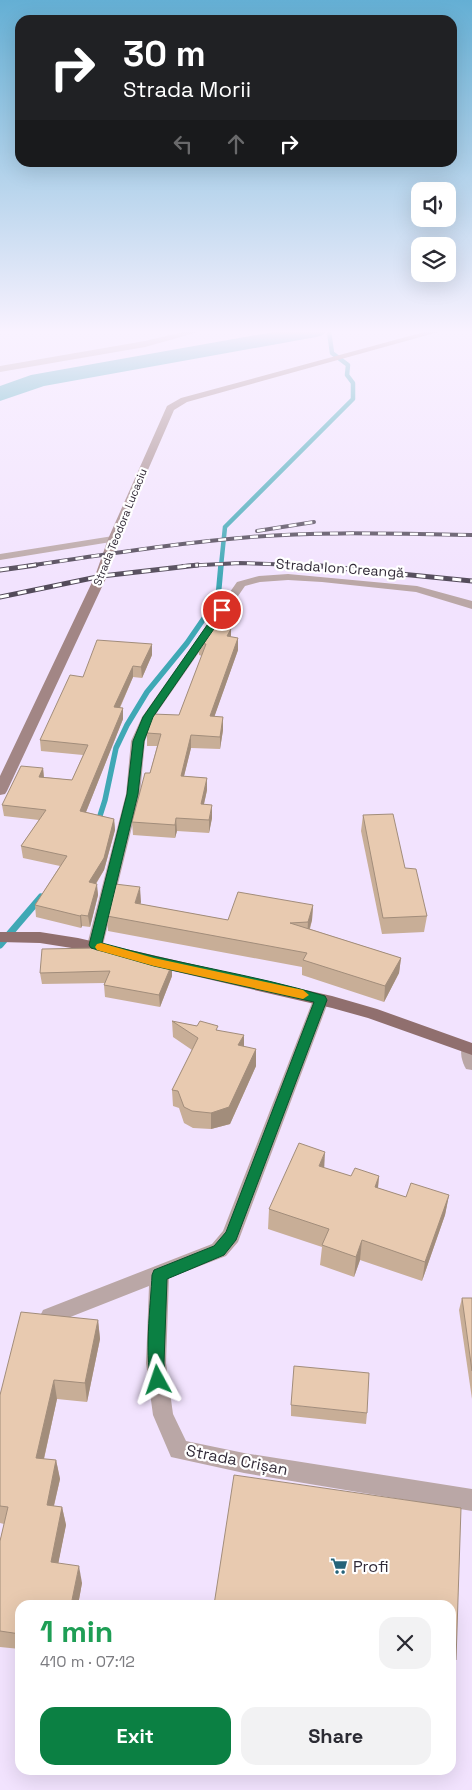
<!DOCTYPE html>
<html lang="en">
<head>
<meta charset="utf-8">
<style>
  :root { --surface:#fff; --page:#f2f2f3; --text:#2b2b33; --muted:#7c7c81; --accent:#0b8043 }
  body { margin:0; font-family:"Space Grotesk",sans-serif; background:var(--page); color:var(--text); height:100vh; display:flex; flex-direction:column; font-size:19px; white-space:nowrap }
  * { box-sizing:border-box; margin:0 }
  p { font-size:16px; color:var(--muted) }
  .icon { flex:none; width:28px; height:28px; fill:none; stroke:currentColor; stroke-width:2; stroke-linecap:round; stroke-linejoin:round }
  .map { position:relative; flex:1; overflow:hidden }
  .panel { position:absolute; left:15px; top:1600px; width:441px; height:175px; display:flex; flex-direction:column; background:var(--surface); border-radius:15px; box-shadow:0 5px 20px #0002 }
  .panel>* { flex:none }
  .banner { position:absolute; left:15px; top:15px; width:442px; height:152px; border-radius:15px; box-shadow:0 5px 20px #0002; background:#202124; color:#fff; overflow:hidden }
  .tools { position:absolute; left:411px; top:182px; display:grid; gap:10px }
  .tools a { display:grid; place-items:center; width:45px; height:45px; border-radius:10px; background:var(--surface); box-shadow:0 5px 20px #0002; font-size:25px }
  .pin { position:absolute; display:grid; place-items:center; width:42px; height:42px; color:#fff; margin:-21px; border:2px solid #fff; border-radius:50%; box-shadow:0 1px 5px #0007 }
  .me { position:absolute; width:55px; margin:-28px; rotate:355deg; stroke-linejoin:round; filter:drop-shadow(0 0 4px #0008) }
  .turn { display:flex; align-items:center; gap:18px; height:105px; padding:0 25px; font-size:22px }
  .turn .icon { width:65px; height:65px; stroke-width:2.5 }
  .turn b { display:block; font-size:35px; line-height:42px }
  .lanes { display:flex; align-items:center; height:48px; padding:0 25px; background:#0003; justify-content:center; gap:25px; direction:ltr }
  .lanes .off { opacity:.35 }
  .round { display:grid; place-items:center; flex:none; width:52px; height:52px; border-radius:15px; background:var(--page) }
  .head { display:flex; align-items:center; justify-content:space-between; height:85px; padding:0 25px }
  h1 { font-size:30px; font-weight:800; line-height:38px; color:#1e9e55 }
  .cta { display:flex; gap:10px; margin-top:auto; padding:10px 25px }
  .cta a { flex:1; height:58px; border-radius:15px; background:var(--accent); color:#fff; font-size:20px; font-weight:800; line-height:58px; text-align:center }
  .cta a+a { background:var(--page); color:var(--text) }
  .map>svg:first-child { display:block }
</style>
</head>
<body>
<div class="map">
<svg width="472" height="1790" viewBox="0 0 472 1790">
  <rect width="100%" height="100%" fill="#f2e3fe"/>
  <g fill="none" stroke-linecap="round" stroke-linejoin="round">
    <path stroke="#3fa8b5" stroke-width="4.5" d="M221,566L225,527L353,399V383L347,375L348,365L332,353L329,331"/>
    <path stroke="#3fa8b5" stroke-width="5.5" d="M98,822L105,800L116,748L127,725L147,692L187,643L218,598L221,565"/>
    <path stroke="#3fa8b5" stroke-width="7" d="M0,945L41,897"/>
    <path fill="#3fa8b5" fill-rule="evenodd" d="M279,331H326L323,335L316,337L44,386L0,401V386L31,375Z"/>
    <g fill="#baa7a6" fill-rule="evenodd">
      <path d="M187,331H202L145,347L0,372V366L145,341Z"/>
      <path d="M113,536L118,539L117,541L0,560V554Z"/>
      <path d="M288,574L417,586L472,601V609L416,592L322,582L288,580L260,582L245,586L154,717L145,741L140,794L103,945L101,949L95,951L89,949L87,945L126,794L131,741L142,717L237,582L259,576Z"/>
      <path d="M321,994L327,996L329,1000L238,1242L226,1256L169,1278L166,1363L173,1414L186,1441L244,1453L472,1489V1511L244,1473L171,1457L153,1415L146,1363L149,1286L50,1325L43,1322L40,1316L43,1310L212,1244L223,1231L313,1000L315,996Z"/>
      <path d="M469,1043L472,1044V1070L466,1069C462,1062 459,1052 463,1044Z"/>
    </g>
    <path fill="#a28685" fill-rule="evenodd" d="M428,331H442L187,402L174,410L118,539L107,576L7,791L5,794L0,795V776L95,576L108,539L167,406L181,398Z"/>
    <path fill="#906f6e" fill-rule="evenodd" d="M0,932H40L78,938L332,996L377,1009L472,1043V1055L368,1018L332,1008L78,949L40,943L0,942Z"/>
    <g stroke="#534b5a" stroke-width="4">
      <g id="rail-far1">
        <path d="M257,531L314,522"/>
        <path d="M28,566C102,555 176,543 251,537C324,531 398,534 472,535"/>
        <path d="M183,566L240,563L328,566"/>
      </g>
    </g>
    <g stroke="#534b5a" stroke-width="5">
      <g id="rail">
        <path d="M309,565L472,581"/>
        <path d="M0,570L36,565"/>
        <path d="M0,597L102,576L198,565"/>
      </g>
    </g>
    <use href="#rail-far1" stroke="#fff" stroke-width="2.5" stroke-dasharray="8" stroke-linecap="butt"/>
    <use href="#rail" stroke="#fff" stroke-width="3" stroke-dasharray="9" stroke-linecap="butt"/>
  </g>
  <g fill="#c8ae97">
    <path d="M231,629V637L238,638V650L214,717H223V730L220,749L191,748L184,776L207,778V790L204,804L212,818L209,833L177,831L175,838L133,835L132,822L150,773L157,746H147V733L179,715L202,656L199,655V643Z"/>
    <path d="M152,655L142,678L133,677L120,708H123V719L86,812L114,819L115,830L104,870L96,884L98,895L90,927L82,926L81,928L36,917L35,905L60,866L23,858L21,846L39,820L4,816L2,805L43,768L44,777L72,780L83,755L41,751L40,740L83,677Z"/>
    <path d="M363,815L405,868L427,916L424,932L382,934L361,831Z"/>
    <path d="M141,902L140,904L228,920L313,905L312,920L310,929L401,958L399,973L384,1002L302,975V967L108,931L107,916Z"/>
    <path d="M97,950L172,976L160,1007L105,997L104,985L105,983L42,984L40,973Z"/>
    <path d="M172,1021L218,1030L244,1046L256,1066L230,1124L211,1129L193,1128L184,1123L179,1108L173,1106L172,1090L192,1050L173,1037Z"/>
    <path d="M324,1168L351,1176H379L378,1188L406,1197L449,1195L445,1215L422,1281L360,1260L354,1277L320,1265L322,1247L268,1229L269,1209Z"/>
    <path d="M462,1298H472V1399L459,1310Z"/>
    <path d="M98,1320L100,1339L87,1402L57,1399L44,1459L56,1460L60,1479L54,1506L62,1507L66,1525L58,1563L82,1583L78,1605H20V1649L0,1647V1541L4,1524L0,1523V1395Z"/>
    <path d="M291,1405L367,1413L366,1424L291,1416Z"/>
    <path d="M451,1605L456,1660L451,1676Z"/>
  </g>
  <g fill="#a28d7b">
    <path d="M231,629V641L227,636Z"/>
    <path d="M238,638V650L210,729V716Z"/>
    <path d="M152,644V655L142,678L141,667Z"/>
    <path d="M133,666V677L115,718L114,707Z"/>
    <path d="M123,708V719L82,822L80,811Z"/>
    <path d="M223,717V730L220,749V737Z"/>
    <path d="M191,735V748L181,788V776Z"/>
    <path d="M43,768L44,780L39,777Z"/>
    <path d="M207,778V790L201,817V804Z"/>
    <path d="M212,805V818L209,833V820Z"/>
    <path d="M176,818L177,831L175,838V825Z"/>
    <path d="M114,819L115,830L104,870L90,893L89,882Z"/>
    <path d="M97,884L98,895L90,927L88,916Z"/>
    <path d="M140,887L141,902L136,919L135,903Z"/>
    <path d="M313,905L312,920L307,937L308,922Z"/>
    <path d="M81,915L82,926L81,928L80,916Z"/>
    <path d="M401,958L399,973L384,1002L385,986Z"/>
    <path d="M172,964V976L160,1007L159,995Z"/>
    <path d="M244,1035V1052L238,1045Z"/>
    <path d="M256,1049V1066L230,1124L211,1129V1113Z"/>
    <path d="M325,1152L324,1172L319,1166Z"/>
    <path d="M379,1176L377,1197L375,1187Z"/>
    <path d="M449,1195L445,1215L422,1281L425,1262Z"/>
    <path d="M362,1240L360,1260L354,1277L356,1257Z"/>
    <path d="M98,1320L100,1339L87,1402L85,1383Z"/>
    <path d="M54,1380L57,1399L40,1476L36,1458Z"/>
    <path d="M56,1460L60,1479L50,1522L47,1505Z"/>
    <path d="M62,1507L66,1525L55,1580L51,1562Z"/>
    <path d="M79,1566L82,1583L78,1605H71Z"/>
  </g>
  <g fill="#e8cab0" stroke="#a28d7b">
    <path d="M211,625L231,629L227,636L238,638L210,716L223,717L220,737L191,735L181,776L207,778L201,804L212,805L209,820L176,818L175,825L132,822L145,773H150L161,734L147,733L152,714L179,715L206,644L199,643Z"/>
    <path d="M97,640L152,644L141,667L133,666L114,707L123,708L80,811L114,819L104,858L89,882L97,884L88,916L81,915L80,916L35,905L67,856L21,846L46,810L2,805L21,766L43,768L39,777L72,780L88,745L40,740L70,675L83,677Z"/>
    <path d="M393,814L405,868L416,869L427,916L383,918L363,815Z"/>
    <path d="M115,884L140,887L135,903L228,920L238,892L313,905L308,922L290,923L401,958L385,986L303,960L307,953L107,916Z"/>
    <path d="M96,948V950L172,964L159,995L104,985L110,971L40,973L42,949Z"/>
    <path d="M172,1021L197,1026L200,1021L218,1026L216,1030L244,1035L238,1045L256,1049L229,1107L211,1113L192,1111L184,1107L178,1091L172,1090L198,1038Z"/>
    <path d="M299,1143L325,1152L319,1166L351,1176L355,1168L379,1176L375,1187L406,1197L411,1183L449,1195L425,1262L362,1240L356,1257L322,1245L329,1229L269,1209Z"/>
    <path d="M462,1298H472V1371Z"/>
    <path d="M21,1312L98,1320L85,1383L54,1380L36,1458L56,1460L47,1505L62,1507L51,1562L79,1566L71,1605H20V1634L0,1631V1541L8,1507L0,1506V1395Z"/>
    <path d="M294,1366L369,1373L367,1413L291,1405Z"/>
    <path d="M234,1475L461,1508L456,1660L451,1659V1605H214Z"/>
  </g>
  <linearGradient id="sky" x2="0" y2="1"><stop stop-color="#64afd4"/><stop offset="0.57" stop-color="#f9f2ff"/><stop offset="1" stop-color="#f9f2ff" stop-opacity="0"/></linearGradient>
  <rect width="472" height="582" fill="url(#sky)"/>
  <path fill="#0b8043" stroke="#07532c" d="M222,607L227,610L153,717L144,741L138,794L102,943C176,964 252,974 325,996L327,1000L236,1240L224,1255L167,1279L164,1363L166,1380L164,1385L158,1388L153,1385C143,1364 151,1301 152,1275L154,1270L214,1246L226,1232L314,1002L154,966L91,948L89,945L127,794L133,741L143,717L219,608Z"/>
  <path fill="#f59e0b" d="M101,943L154,958L303,990L309,995L303,999L154,966L97,950L95,947L97,944Z"/>
  <defs>
    <g id="supermarket-bare" transform="scale(1.35)"><path d="M-6-5.5h2.5l.6 2H6L4.5 2H-2.5L-4.4-4H-6ZM-1.5 3.2a1.3 1.3 0 1 0 .1 0ZM3 3.2a1.3 1.3 0 1 0 .1 0Z" fill="#256379" stroke="#fff" stroke-width="2.5" paint-order="stroke"/></g>
  </defs>
  <g fill-rule="evenodd">
    <use href="#supermarket-bare" x="339" y="1566"/>
  </g>
  <g text-anchor="middle" dominant-baseline="central" stroke-width="4.5" stroke-linejoin="round" paint-order="stroke">
    <g font-size="11" fill="#322b38" stroke="#fff">
      <text transform="translate(120 527) rotate(-68)">Strada Teodora Lucaciu</text>
    </g>
    <g font-size="14" fill="#322b38" stroke="#fff">
      <text transform="translate(340 568) rotate(4)">Strada Ion Creangă</text>
    </g>
    <g font-size="16" fill="#322b38" stroke="#fff">
      <text transform="translate(237 1460) rotate(11)">Strada Crișan</text>
    </g>
    <g font-size="16" fill="#322b38" stroke="#fff" text-anchor="start">
      <text x="353" y="1566">Profi</text>
    </g>
  </g>
</svg>
<div class="tools">
<a><svg class="icon" aria-label="sound" viewBox="0 0 24 24"><path d="M4 9h4l5-4v14l-5-4H4zM17 9q2 3 0 6"/></svg></a>
<a><svg class="icon" aria-label="layers" viewBox="0 0 24 24"><path d="M12 4l9 5-9 5-9-5zM3 14l9 5 9-5"/></svg></a>
</div>
<div class="pin" style="left:222px;top:610px;background:#d93025"><svg class="icon" aria-label="arrive" viewBox="0 0 24 24"><path d="M6 21V4h12l-3 4 3 4H6"/></svg></div>
<svg class="me" style="left:158px;top:1380px" viewBox="-20 -20 40 40"><path d="M0-17L14 15 0 8-14 15z" fill="#0b8043" stroke="#fff" stroke-width="4"/></svg>
<div class="banner">
<div class="turn"><svg class="icon" aria-label="right" viewBox="0 0 24 24"><path d="M7 20v-9h11M14 6l5 5-5 5"/></svg><div><b>30 m</b>Strada Morii</div></div>
<div class="lanes"><svg class="icon off" aria-label="left" viewBox="0 0 24 24"><path d="M17 20v-9H6M10 6l-5 5 5 5"/></svg><svg class="icon off" aria-label="ahead" viewBox="0 0 24 24"><path d="M12 20V5M6 11l6-6 6 6"/></svg><svg class="icon" aria-label="right" viewBox="0 0 24 24"><path d="M7 20v-9h11M14 6l5 5-5 5"/></svg></div>
</div>
<section class="panel">
<div class="head"><div><h1>1 min</h1><p>410 m · 07:12</p></div><a class="round"><svg class="icon" aria-label="close" viewBox="0 0 24 24"><path d="M6 6l12 12M18 6L6 18"/></svg></a></div>
<div class="cta"><a>Exit</a><a>Share</a></div>
</section>
</div>
</body>
</html>
